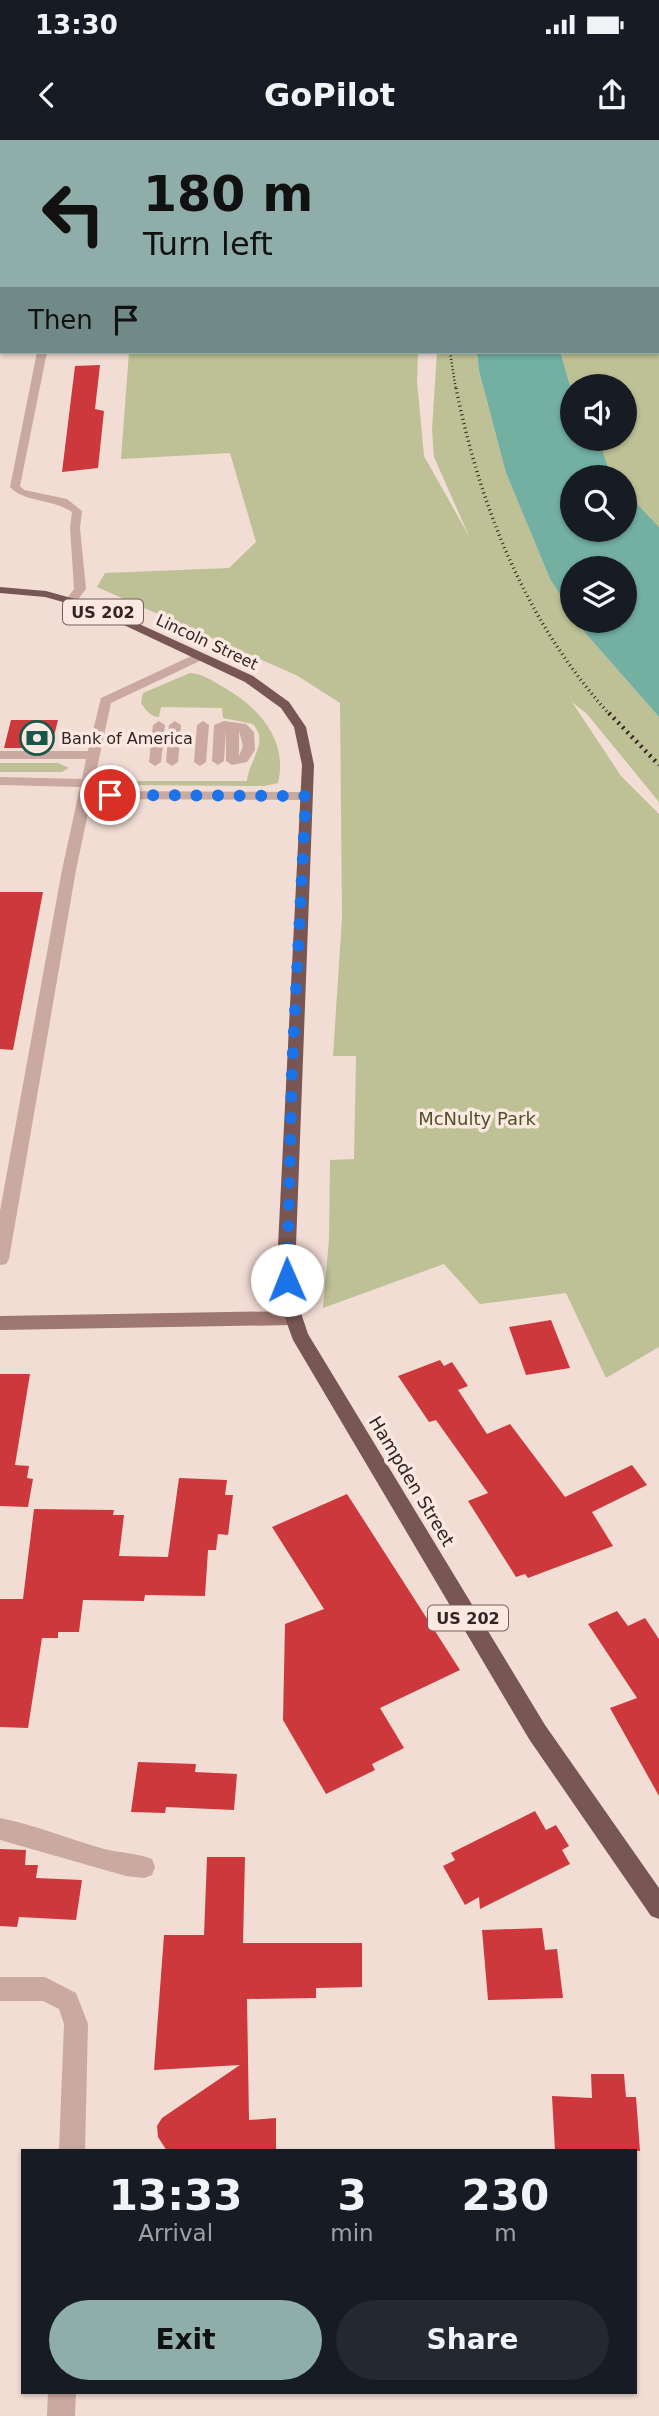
<!DOCTYPE html>
<html lang="en">
<head>
<meta charset="utf-8">
<style>
  :root { --surface:#171b24; --page:#242831; --text:#f1f3f6; --muted:#9ea1a6; --accent:#8fada9 }
  body { margin:0; font-family:"DejaVu Sans",sans-serif; background:var(--page); color:var(--text); height:100vh; display:flex; flex-direction:column; font-size:26px; white-space:nowrap }
  * { box-sizing:border-box; margin:0 }
  p { font-size:23px; color:var(--muted) }
  .icon { flex:none; width:38px; height:38px; fill:none; stroke:currentColor; stroke-width:2; stroke-linecap:round; stroke-linejoin:round }
  .map { position:relative; flex:1; overflow:hidden }
  .panel { position:absolute; left:21px; top:2009px; width:616px; height:245px; display:flex; flex-direction:column; background:var(--surface); border-radius:0px; box-shadow:0 2px 5px #0004 }
  .panel>* { flex:none }
  .hud { position:absolute; left:0px; top:0px; width:660px; height:214px; box-shadow:0 2px 5px #0004; background:#8fada9; color:#111; overflow:hidden }
  .fabs { position:absolute; left:560px; top:234px; display:grid; gap:14px }
  .fabs a { display:grid; place-items:center; width:77px; height:77px; border-radius:50%; background:var(--surface); box-shadow:0 2px 5px #0004; font-size:35px }
  .pin { position:absolute; display:grid; place-items:center; width:60px; height:60px; color:#fff; margin:-30px; border:4px solid #fff; border-radius:50%; box-shadow:0 2px 7px #0007 }
  .me { position:absolute; width:77px; margin:-38px; rotate:359deg; stroke-linejoin:round; filter:drop-shadow(0 0 5px #0008) }
  .turn { display:flex; align-items:center; gap:24px; height:147px; padding:0 28px; font-size:32px }
  .turn .icon { width:91px; height:91px; stroke-width:2.5 }
  .turn b { display:block; font-size:49px; line-height:60px }
  .then { display:flex; align-items:center; height:66px; padding:0 28px; background:#0003; gap:14px; font-size:26px }
  .eta { display:flex; justify-content:space-evenly; align-items:center; height:119px; text-align:center }
  .eta b { font-size:42px; font-weight:700; line-height:49px }
  .button { display:flex; gap:14px; margin-top:auto; padding:14px 28px }
  .button a { flex:1; height:80px; border-radius:42px; background:var(--accent); color:#111; font-size:28px; font-weight:700; line-height:80px; text-align:center }
  .button a+a { background:var(--page); color:var(--text) }
  .status { display:flex; justify-content:space-between; align-items:center; height:49px; padding:0 35px; background:var(--surface); direction:ltr }
  .status svg { height:19px; fill:currentColor }
  header { display:flex; justify-content:space-between; align-items:center; height:91px; padding:0 28px; background:var(--surface); font-size:32px; font-weight:700 }
  .map>svg:first-child { display:block }
</style>
</head>
<body>
<div class="status"><b>13:30</b><svg viewBox="0 0 49 12"><path d="M0 12V9h3v3zM5 12V6h3v6zM10 12V3h3v9zM15 12V0h3v12zM26 1h20v11H26zM47 4h2v5h-2z"/></svg></div>
<header><svg class="icon" aria-label="back" viewBox="0 0 24 24"><path d="M15 5l-7 7 7 7"/></svg>GoPilot<svg class="icon" aria-label="share" viewBox="0 0 24 24"><path d="M12 15V3M7 8l5-5 5 5M5 13v7h14v-7"/></svg></header>
<div class="map">
<svg width="659" height="2276" viewBox="0 0 659 2276">
  <rect width="100%" height="100%" fill="#f2ddd5"/>
  <g fill="#bec195">
    <path d="M413,0H659V387L625,351V338H611L608,335L599,299H625V247H572V251L561,214L564,212H658V2H410Z"/>
    <path d="M129,212H418L417,241L424,316L469,396L434,317L432,290L437,212H477L479,231L506,333L550,439L572,473V481H577L587,495L659,577V662L587,574L572,562L621,636L659,674V1207L606,1238L566,1153L480,1164L444,1124L323,1168L329,1099L330,1020L354,1019L356,916H333L342,778L340,563L298,536L97,447L105,433L229,428L256,402L230,313L121,319Z"/>
    <path d="M190,533C199,533 208,538 218,544C255,564 289,597 278,643L264,646L127,645L112,639L110,635C115,630 121,627 127,631V641H247C248,621 270,603 253,584L223,578L222,568L161,567L159,577C149,576 146,570 141,563L143,553Z"/>
    <path d="M0,623H58L69,628L62,632H0Z"/>
  </g>
  <path fill="#73b0a2" d="M477,212H564L561,214L572,252V299H599L611,338H572V390H625V351L659,387V577L587,495L577,481H625V429H572V473L550,439L506,333L479,231Z"/>
  <g fill="#cd383c">
    <path d="M100,225L95,269L104,271L98,328L62,332L75,226Z"/>
    <path d="M11,580H58L51,608H4Z"/>
    <path d="M0,752H43L13,910L0,909Z"/>
    <path d="M551,1180L570,1228L526,1235L509,1187Z"/>
    <path d="M440,1220L444,1226L452,1222L468,1246L458,1250L487,1294L510,1284L565,1357L632,1325L647,1345L592,1372L613,1406L528,1438L525,1434L516,1437L468,1361L488,1353L436,1280L429,1282L398,1236Z"/>
    <path d="M0,1234H30L15,1325L29,1326L27,1338L33,1339L28,1367L0,1366Z"/>
    <path d="M179,1338L227,1340L225,1355H233L228,1395L218,1394L216,1410H208L205,1456L145,1455L144,1461L83,1460L79,1492H58V1498H42L28,1588L0,1587V1459H23L34,1369L114,1370L113,1375H124L119,1416L168,1417Z"/>
    <path d="M347,1354L460,1530L380,1568L404,1608L372,1624L375,1630L326,1654L283,1580L285,1484L324,1469L272,1387Z"/>
    <path d="M617,1471L628,1486L645,1478L659,1499V1656L610,1568L637,1558L588,1484Z"/>
    <path d="M138,1622L196,1624L195,1632L237,1634L234,1670L166,1667L165,1673L131,1672Z"/>
    <path d="M535,1671L546,1690L556,1685L569,1706L562,1710L570,1724L480,1769L479,1757L465,1765L443,1726L455,1720L451,1713Z"/>
    <path d="M0,1709L26,1710L25,1725H38L36,1738L82,1740L76,1780L19,1777L17,1787L0,1786Z"/>
    <path d="M207,1717H245L243,1803H362V1847L316,1848V1858L247,1859L249,1980L276,1978V2011H167L158,1997L157,1986L162,1978L240,1925L154,1930L164,1795H204Z"/>
    <path d="M542,1788L545,1810L557,1809L563,1858L488,1860L482,1790Z"/>
    <path d="M591,1934H624L626,1957H636L640,2011H555L552,1956L592,1958Z"/>
  </g>
  <g fill="none" stroke-linecap="round" stroke-linejoin="round">
    <g fill="#caa9a1" fill-rule="evenodd">
      <path d="M200,512L206,516L204,519L111,563L92,651L306,652L313,656L306,660L91,659L76,730L9,1119L6,1124L0,1125V1071L62,730L80,647L0,645V637L82,639L86,619H0V611H88L101,558Z"/>
      <path d="M159,581L165,585L161,622L155,626L149,622L153,585Z"/>
      <path d="M175,581L181,585L178,622L172,626L166,622L169,585Z"/>
      <path d="M203,581L209,585L206,622L200,626L194,622L197,585Z"/>
      <path d="M224,581L246,584L254,592L255,610L247,622L232,625L226,621V589L224,621L218,625L212,621L214,585ZM239,591L243,606L239,616Z"/>
      <path d="M0,1678C36,1685 69,1699 104,1709C120,1713 137,1713 152,1719L155,1727L152,1735L144,1738L126,1736L0,1700Z"/>
    </g>
    <g fill="#caa9a1" fill-rule="evenodd">
      <path d="M300,0H308L309,2H302Z"/>
      <path d="M37,212H47L20,346L24,350L67,359L82,371L80,388L86,449L76,462L72,463L66,460L74,449L70,388L72,372C53,359 23,362 10,347Z"/>
      <path d="M0,1837H45L76,1853L88,1884L85,2011H59L64,1884L59,1869L43,1861H0Z"/>
      <path d="M48,2252H76L75,2276H47Z"/>
    </g>
    <path fill="#9e7672" fill-rule="evenodd" d="M292,1171L298,1173L301,1178L298,1183L292,1185L0,1190V1176Z"/>
    <path fill="#775654" fill-rule="evenodd" d="M0,447L46,451L100,466L253,536L289,562L306,587L314,625L296,1106L298,1164L308,1194L545,1585L659,1748V1779L651,1776L529,1599L293,1200L280,1164L278,1106L302,625L294,587L281,568L245,542L92,470L45,457L0,453Z"/>
    <path stroke="#342524" stroke-width="2.5" stroke-dasharray="1 2.5" stroke-linecap="butt" d="M450,212L456,250"/>
    <path stroke="#342524" stroke-width="3.5" stroke-dasharray="1 3.5" stroke-linecap="butt" d="M456,248C481,370 526,482 610,575"/>
    <path stroke="#342524" stroke-width="4.5" stroke-dasharray="2 4.5" stroke-linecap="butt" d="M609,573L659,625"/>
  </g>
  <g fill="none" stroke-linecap="round" stroke-linejoin="round">
    <path stroke="#1a73e8" stroke-width="12" stroke-dasharray="0 21.6" d="M110,655L306,656L292,930L287,1140"/>
  </g>
  <defs>
    <g id="bank-ring" transform="scale(1.75)"><circle r="9.5" fill="#fae8e1" stroke="#18574a" stroke-width="1.5"/><path d="M-6-4H6V4H-6ZM0-2.3a2.3 2.3 0 1 0 0 4.6a2.3 2.3 0 1 0 0-4.6Z" fill="#18574a"/></g>
  </defs>
  <g fill-rule="evenodd">
    <use href="#bank-ring" x="37" y="598"/>
  </g>
  <g text-anchor="middle" dominant-baseline="central" stroke-width="7" stroke-linejoin="round" paint-order="stroke">
    <g fill="#fae8e1" stroke="#6f605d" stroke-width="2">
      <rect x="63" y="459.5" width="80" height="25" rx="5"/>
      <rect x="428" y="1465.5" width="80" height="25" rx="5"/>
    </g>
    <g font-size="16" font-weight="bold" fill="#342524">
      <text x="103" y="472">US 202</text>
      <text x="468" y="1478">US 202</text>
    </g>
    <g font-size="16" fill="#342524" stroke="#fae8e1">
      <text transform="translate(207 502) rotate(25)">Lincoln Street</text>
    </g>
    <g font-size="16" fill="#342524" stroke="#fae8e1" text-anchor="start">
      <text x="61" y="598">Bank of America</text>
    </g>
    <g font-size="18" fill="#4f5327" stroke="#fae8e1">
      <text x="477" y="978">McNulty Park</text>
    </g>
    <g font-size="18" fill="#342524" stroke="#fae8e1">
      <text transform="translate(412 1341) rotate(59)">Hampden Street</text>
    </g>
  </g>
</svg>
<div class="fabs">
<a><svg class="icon" aria-label="sound" viewBox="0 0 24 24"><path d="M4 9h4l5-4v14l-5-4H4zM17 9q2 3 0 6"/></svg></a>
<a><svg class="icon" aria-label="search" viewBox="0 0 24 24"><circle cx="10" cy="10" r="6"/><path d="M15 15l6 6"/></svg></a>
<a><svg class="icon" aria-label="layers" viewBox="0 0 24 24"><path d="M12 4l9 5-9 5-9-5zM3 14l9 5 9-5"/></svg></a>
</div>
<div class="pin" style="left:110px;top:655px;background:#d93025"><svg class="icon" aria-label="arrive" viewBox="0 0 24 24"><path d="M6 21V4h12l-3 4 3 4H6"/></svg></div>
<svg class="me" style="left:287px;top:1140px" viewBox="-20 -20 40 40"><circle r="19" fill="#fff"/><path d="M0-13L10 11 0 6-10 11z" fill="#1a73e8"/></svg>
<div class="hud">
<div class="turn"><svg class="icon" aria-label="left" viewBox="0 0 24 24"><path d="M17 20v-9H6M10 6l-5 5 5 5"/></svg><div><b>180 m</b>Turn left</div></div>
<div class="then">Then<svg class="icon" aria-label="arrive" viewBox="0 0 24 24"><path d="M6 21V4h12l-3 4 3 4H6"/></svg></div>
</div>
<section class="panel">
<div class="eta">
<div><b>13:33</b><p>Arrival</p></div>
<div><b>3</b><p>min</p></div>
<div><b>230</b><p>m</p></div>
</div>
<div class="button"><a>Exit</a><a>Share</a></div>
</section>
</div>
</body>
</html>
